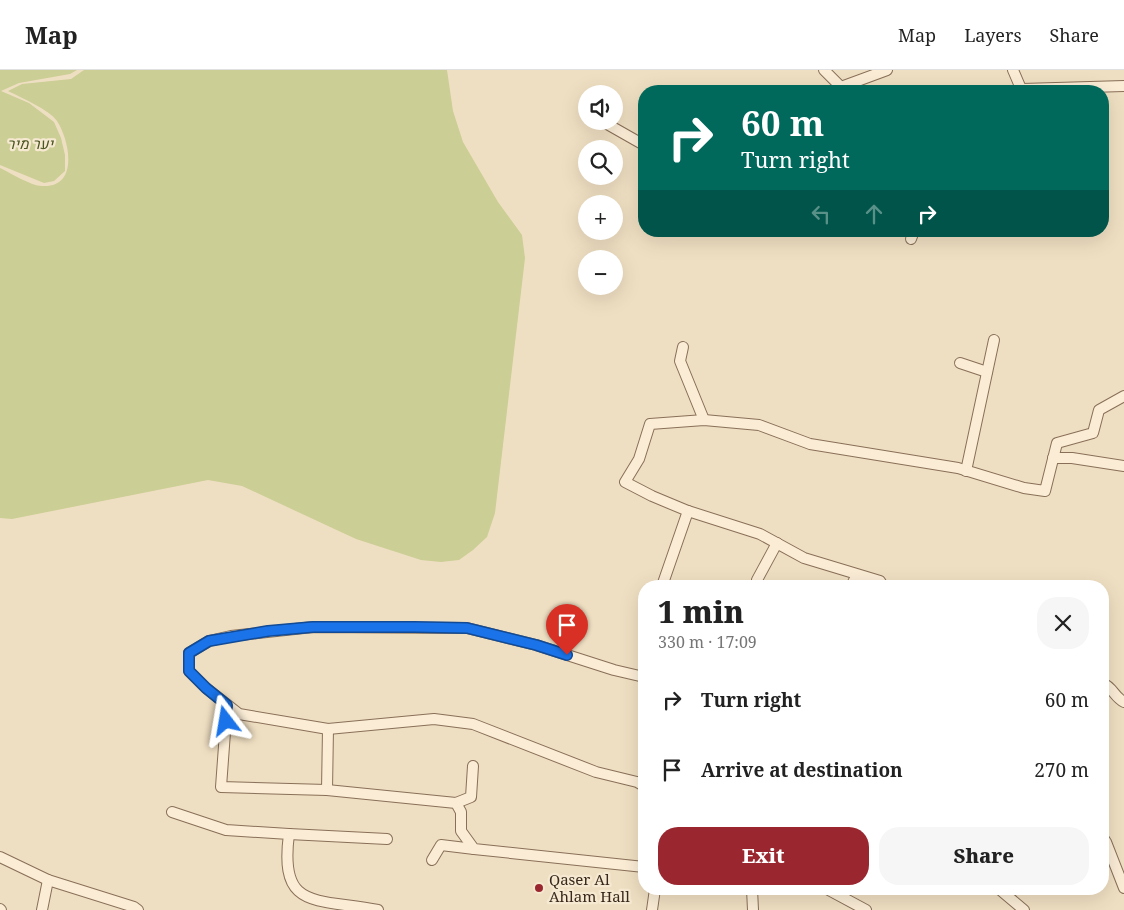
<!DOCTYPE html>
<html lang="en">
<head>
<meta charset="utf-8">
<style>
  :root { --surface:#fff; --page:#f6f6f6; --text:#222; --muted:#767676; --line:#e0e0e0; --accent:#9a272f }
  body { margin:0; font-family:"Noto Serif",Heebo,serif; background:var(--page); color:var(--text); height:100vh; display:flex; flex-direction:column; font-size:19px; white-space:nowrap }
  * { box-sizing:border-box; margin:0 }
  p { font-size:16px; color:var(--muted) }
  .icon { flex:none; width:28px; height:28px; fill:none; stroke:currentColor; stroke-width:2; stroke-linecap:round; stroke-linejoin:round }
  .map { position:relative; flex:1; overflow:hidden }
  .panel { position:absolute; left:638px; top:510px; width:471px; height:315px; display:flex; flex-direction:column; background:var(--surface); border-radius:20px; box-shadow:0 5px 20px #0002 }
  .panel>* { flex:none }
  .hud { position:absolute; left:638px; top:15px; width:471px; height:152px; border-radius:20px; box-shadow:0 5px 20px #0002; background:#00695c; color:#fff; overflow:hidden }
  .fabs { position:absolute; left:578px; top:15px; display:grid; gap:10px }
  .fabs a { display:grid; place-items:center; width:45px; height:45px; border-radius:50%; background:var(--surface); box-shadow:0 5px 20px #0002; font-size:25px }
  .pin { position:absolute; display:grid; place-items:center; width:42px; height:42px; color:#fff; margin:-51px -21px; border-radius:50% 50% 50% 0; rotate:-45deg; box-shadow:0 0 5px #0007 }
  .pin .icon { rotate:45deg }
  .me { position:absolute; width:55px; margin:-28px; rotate:346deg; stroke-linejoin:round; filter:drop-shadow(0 0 4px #0008) }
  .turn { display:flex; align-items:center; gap:18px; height:105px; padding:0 20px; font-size:22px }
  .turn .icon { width:65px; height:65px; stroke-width:2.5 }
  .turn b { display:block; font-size:35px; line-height:42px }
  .lanes { display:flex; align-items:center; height:48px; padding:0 20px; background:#0003; justify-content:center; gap:25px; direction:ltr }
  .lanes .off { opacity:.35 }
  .round { display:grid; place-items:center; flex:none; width:52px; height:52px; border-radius:20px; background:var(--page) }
  .head { display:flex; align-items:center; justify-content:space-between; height:85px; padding:0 20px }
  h1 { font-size:30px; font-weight:800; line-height:38px }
  .action { display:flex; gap:10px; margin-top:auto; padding:10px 20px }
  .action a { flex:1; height:58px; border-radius:20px; background:var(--accent); color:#fff; font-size:20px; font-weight:800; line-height:58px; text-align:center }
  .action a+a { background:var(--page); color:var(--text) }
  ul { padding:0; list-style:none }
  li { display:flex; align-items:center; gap:15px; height:70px; padding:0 20px }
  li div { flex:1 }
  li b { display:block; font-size:19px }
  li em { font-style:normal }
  header { display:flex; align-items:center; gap:30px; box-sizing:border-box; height:70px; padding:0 25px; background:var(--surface); border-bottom:1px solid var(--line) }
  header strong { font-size:24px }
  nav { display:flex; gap:28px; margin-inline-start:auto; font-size:18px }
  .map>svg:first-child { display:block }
</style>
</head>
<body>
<header>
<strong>Map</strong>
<nav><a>Map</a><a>Layers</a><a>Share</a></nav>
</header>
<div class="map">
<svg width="1124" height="840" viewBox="0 0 1124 840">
  <rect width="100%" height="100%" fill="#efdfc2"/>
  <g fill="#cbce95">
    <path d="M0,0H77L70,4L19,13L1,21L29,33L54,52L61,68L65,85V101L54,111L44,113L0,95Z"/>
    <path d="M84,0H447L453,41L463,72L498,132L522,165L525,188L495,443L487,467L473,480L459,490L441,492L421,490L356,469L242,416L208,410L12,449L0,448V98C11,103 31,116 42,116C79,118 70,71 57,51C50,40 20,27 8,21L22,14L71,9Z"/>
  </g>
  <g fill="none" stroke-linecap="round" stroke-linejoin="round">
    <g stroke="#896f58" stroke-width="12">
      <g id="street">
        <path d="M824,0L841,17"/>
        <path d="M1013,0L1022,21"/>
        <path d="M1022,19L1124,16"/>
        <path d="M836,21L841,17L887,0"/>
        <path d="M607,54L644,75"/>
        <path d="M911,169L914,161"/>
        <path d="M683,277L680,291L704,350"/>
        <path d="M960,293L987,302"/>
        <path d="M1053,388H1072L1124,396"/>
        <path d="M966,401L994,270"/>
        <path d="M662,516L688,441"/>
        <path d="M760,516L757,510L777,473"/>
        <path d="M851,516L857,505"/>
        <path d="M883,516L880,511L804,488L760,464L688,441L652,426L625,412L639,389L650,354L704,350L759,355L810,374L958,398L1024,418L1045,421L1057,373L1093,363L1099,340L1124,326"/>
        <path d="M644,607L614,600L536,575L467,558L313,557L231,566L209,571L189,583V601L206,618L239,644L328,659L434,649L473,654L596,702L637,712L644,716"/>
        <path d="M1102,613C1113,617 1114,627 1124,632"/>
        <path d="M227,635L221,717L327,720L456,733L461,742V761L474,779L644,797"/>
        <path d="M327,720L328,659"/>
        <path d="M456,733L471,727L473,696"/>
        <path d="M172,742L226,760L289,764C279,840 314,828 378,840"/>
        <path d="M289,764L387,769"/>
        <path d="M1102,766L1106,772L1124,818"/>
        <path d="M0,787L48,810L134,837L138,840"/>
        <path d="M432,790L441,775L474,779"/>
        <path d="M752,819L753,840"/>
        <path d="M827,819L866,840"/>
        <path d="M999,819L1024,840"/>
        <path d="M0,839L1,840"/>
        <path d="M42,840L48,810"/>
        <path d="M652,840L655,819"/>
      </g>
    </g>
    <use href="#street" stroke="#faecd5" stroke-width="10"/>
  </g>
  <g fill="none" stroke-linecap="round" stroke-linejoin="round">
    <g stroke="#114b97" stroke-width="12">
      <path id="route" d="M226,651L227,635L206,618L189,601V583L209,571L268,561L313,557H415L467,558L536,575L567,585"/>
    </g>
    <use href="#route" stroke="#1a73e8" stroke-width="9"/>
  </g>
  <circle fill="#9a272f" stroke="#f6e9d1" stroke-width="2" cx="539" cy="818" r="5"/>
  <g text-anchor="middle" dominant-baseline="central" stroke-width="4.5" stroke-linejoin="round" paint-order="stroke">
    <g font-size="15" font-style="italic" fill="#4c5623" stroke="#f6e9d1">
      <text x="30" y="73">יער מיר</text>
    </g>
    <g font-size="15" fill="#39291d" stroke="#f6e9d1" text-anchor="start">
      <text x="549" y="809">Qaser Al<tspan x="549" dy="17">Ahlam Hall</tspan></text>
    </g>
  </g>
</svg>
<div class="fabs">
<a><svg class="icon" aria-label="sound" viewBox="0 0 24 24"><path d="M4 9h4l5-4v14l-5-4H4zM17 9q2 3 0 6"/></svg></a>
<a><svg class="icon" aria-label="search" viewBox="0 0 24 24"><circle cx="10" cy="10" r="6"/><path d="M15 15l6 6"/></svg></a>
<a>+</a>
<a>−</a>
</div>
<div class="pin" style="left:567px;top:585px;background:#d93025"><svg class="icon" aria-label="arrive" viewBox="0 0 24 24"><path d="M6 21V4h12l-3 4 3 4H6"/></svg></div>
<svg class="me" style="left:226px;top:651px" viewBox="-20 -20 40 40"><path d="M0-17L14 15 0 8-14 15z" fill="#1a73e8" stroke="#fff" stroke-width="4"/></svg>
<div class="hud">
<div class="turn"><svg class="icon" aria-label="right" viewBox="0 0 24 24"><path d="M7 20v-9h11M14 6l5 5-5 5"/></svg><div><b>60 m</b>Turn right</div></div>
<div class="lanes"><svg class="icon off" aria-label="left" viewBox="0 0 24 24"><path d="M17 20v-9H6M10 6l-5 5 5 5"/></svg><svg class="icon off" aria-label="ahead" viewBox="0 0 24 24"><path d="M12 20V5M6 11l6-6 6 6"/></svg><svg class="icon" aria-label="right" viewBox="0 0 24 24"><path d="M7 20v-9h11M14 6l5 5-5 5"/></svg></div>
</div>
<section class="panel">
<div class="head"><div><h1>1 min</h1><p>330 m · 17:09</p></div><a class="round"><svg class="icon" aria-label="close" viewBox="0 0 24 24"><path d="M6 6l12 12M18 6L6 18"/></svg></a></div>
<ul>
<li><svg class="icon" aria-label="right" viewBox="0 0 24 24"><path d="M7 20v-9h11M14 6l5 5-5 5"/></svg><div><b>Turn right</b></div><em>60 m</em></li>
<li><svg class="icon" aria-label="arrive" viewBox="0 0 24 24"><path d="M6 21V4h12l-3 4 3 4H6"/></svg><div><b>Arrive at destination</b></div><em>270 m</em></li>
</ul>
<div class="action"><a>Exit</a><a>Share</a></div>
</section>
</div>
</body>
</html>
